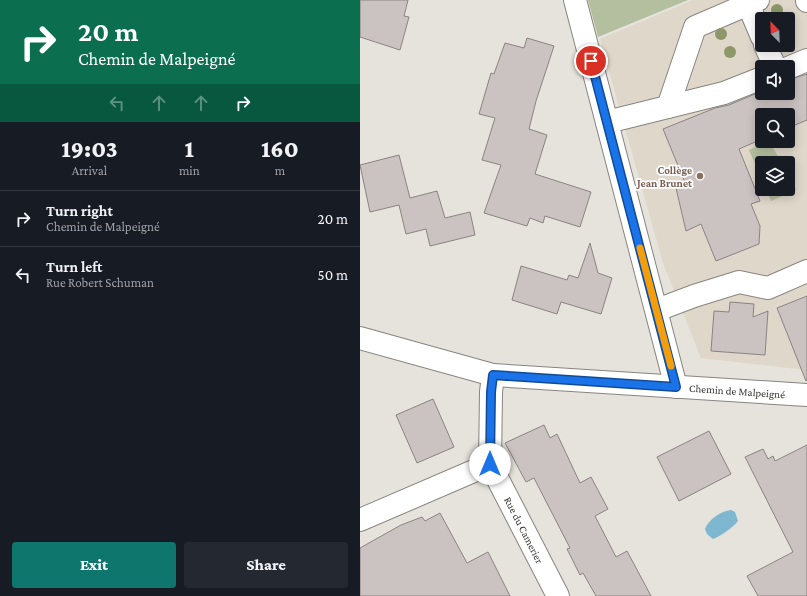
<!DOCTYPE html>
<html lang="en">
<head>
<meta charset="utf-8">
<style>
  :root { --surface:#171b24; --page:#242831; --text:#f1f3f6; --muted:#9ea1a6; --line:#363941; --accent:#0f766e }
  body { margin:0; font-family:"Crimson Pro",serif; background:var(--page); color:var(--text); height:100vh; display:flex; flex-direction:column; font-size:15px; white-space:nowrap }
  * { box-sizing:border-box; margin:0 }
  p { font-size:13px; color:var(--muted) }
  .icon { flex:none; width:22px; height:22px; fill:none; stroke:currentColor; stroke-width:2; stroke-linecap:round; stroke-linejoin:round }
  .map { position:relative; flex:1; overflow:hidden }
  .panel { display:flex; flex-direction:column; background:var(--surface); width:360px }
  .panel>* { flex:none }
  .hud { background:#0b6e4f; color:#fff; overflow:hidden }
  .needle { width:26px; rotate:337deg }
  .fabs { position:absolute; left:395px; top:12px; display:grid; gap:8px }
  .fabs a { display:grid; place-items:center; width:40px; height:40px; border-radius:4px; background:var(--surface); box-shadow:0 2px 10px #0003; font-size:20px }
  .pin { position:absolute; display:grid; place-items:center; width:34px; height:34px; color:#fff; margin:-17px; border:2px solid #fff; border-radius:50%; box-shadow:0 1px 4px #0007 }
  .me { position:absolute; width:44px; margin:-22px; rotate:0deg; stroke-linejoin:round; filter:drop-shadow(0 0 3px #0008) }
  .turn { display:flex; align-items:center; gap:14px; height:84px; padding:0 12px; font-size:18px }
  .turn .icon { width:52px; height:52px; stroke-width:2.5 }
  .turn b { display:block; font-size:28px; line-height:34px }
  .lanes { display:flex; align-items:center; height:38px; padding:0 12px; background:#0003; justify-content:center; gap:20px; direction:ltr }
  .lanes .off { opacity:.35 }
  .eta { display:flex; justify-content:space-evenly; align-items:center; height:68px; text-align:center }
  .eta b { font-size:24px; font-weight:800; line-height:28px }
  .button { display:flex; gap:8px; margin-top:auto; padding:8px 12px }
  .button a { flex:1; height:46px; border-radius:4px; background:var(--accent); color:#fff; font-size:16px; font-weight:800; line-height:46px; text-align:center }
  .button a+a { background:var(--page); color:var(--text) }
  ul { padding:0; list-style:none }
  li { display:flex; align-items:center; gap:12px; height:56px; padding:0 12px; border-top:1px solid var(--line) }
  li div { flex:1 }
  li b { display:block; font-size:15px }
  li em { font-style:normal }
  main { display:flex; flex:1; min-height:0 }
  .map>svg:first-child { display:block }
</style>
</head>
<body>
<main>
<section class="panel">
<div class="hud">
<div class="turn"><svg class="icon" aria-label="right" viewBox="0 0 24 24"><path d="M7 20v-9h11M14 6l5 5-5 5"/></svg><div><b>20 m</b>Chemin de Malpeigné</div></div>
<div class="lanes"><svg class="icon off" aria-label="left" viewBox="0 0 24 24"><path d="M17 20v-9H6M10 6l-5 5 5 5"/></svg><svg class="icon off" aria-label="ahead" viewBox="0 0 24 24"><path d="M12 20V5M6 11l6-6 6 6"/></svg><svg class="icon off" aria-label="ahead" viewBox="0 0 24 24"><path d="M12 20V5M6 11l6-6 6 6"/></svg><svg class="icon" aria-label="right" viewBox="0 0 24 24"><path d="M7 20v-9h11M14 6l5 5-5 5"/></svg></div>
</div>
<div class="eta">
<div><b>19:03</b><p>Arrival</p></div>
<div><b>1</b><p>min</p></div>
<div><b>160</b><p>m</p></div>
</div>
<ul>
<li><svg class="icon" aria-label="right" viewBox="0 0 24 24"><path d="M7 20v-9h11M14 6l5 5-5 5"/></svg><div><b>Turn right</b><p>Chemin de Malpeigné</p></div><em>20 m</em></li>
<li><svg class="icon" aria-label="left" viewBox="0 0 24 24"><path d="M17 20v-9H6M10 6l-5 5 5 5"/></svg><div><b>Turn left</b><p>Rue Robert Schuman</p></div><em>50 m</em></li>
</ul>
<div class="button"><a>Exit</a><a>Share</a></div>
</section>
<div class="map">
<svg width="447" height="596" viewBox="0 0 447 596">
  <rect width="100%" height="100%" fill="#e6e2dc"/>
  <path fill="#dfd7ca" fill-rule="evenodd" d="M333,0H447V370L341,358L303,263L240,39ZM402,19H428V45H402ZM402,67H428V93H402ZM402,115H428V141H402ZM402,163H428V189H402Z"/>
  <g fill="#b4bf9f">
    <path d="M228,0H328L238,37Z"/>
    <path d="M409,141L422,163H402V180L389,150Z"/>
    <path d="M428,172L436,190L411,201L406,189H428Z"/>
  </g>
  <path fill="#7db7d0" d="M371,510L375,512L378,521C371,529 362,535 353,539L347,534L345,529C349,519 361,511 371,510Z"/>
  <g fill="#cbc3c2" stroke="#8b8382">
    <path d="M0,0H48L44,16L49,17L40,50L0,37Z"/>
    <path d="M167,38L194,46L176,101L169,129L187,135L175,174L231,192L220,227L185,216L183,223L170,218L167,226L124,213L141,165L122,160L135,118L119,114L131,73L134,74L145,43L164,48Z"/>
    <path d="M447,74V120L428,128V115H402V139L379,149L400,201L391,204L400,226L399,244L356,261L341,224L326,231L316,188L326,185L303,129L355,108L369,105L402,91V93H428V80Z"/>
    <path d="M39,155L50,198L77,191L85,218L110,212L115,235L70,246L66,229L46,234L39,205L10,212L0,165Z"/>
    <path d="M230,243L238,273L252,278L241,314L201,302L197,314L152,300L161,266L207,280L209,275L218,278Z"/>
    <path d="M447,296V380L446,381L417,308Z"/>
    <path d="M370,302L394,304L393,317L408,311L405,355L351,351L354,311L369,312Z"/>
    <path d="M73,399L94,447L57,463L36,415Z"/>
    <path d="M184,425L190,438L197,434L220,483L231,477L248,509L235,516L256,557L267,551L291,596H236L223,573L220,575L207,549L210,548L174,478L166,482L145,443Z"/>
    <path d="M349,431L371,474L319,501L297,457Z"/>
    <path d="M447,445V596H398L387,576L433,552L385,457L403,449L408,459L413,456L415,461Z"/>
    <path d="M80,513L107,563L128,552L150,596H0V548L41,525L62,517L65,521Z"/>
  </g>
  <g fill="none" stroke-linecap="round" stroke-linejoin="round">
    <g stroke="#88847f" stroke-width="24">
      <g id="minor">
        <path d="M215,0L316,387"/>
        <path d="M447,0V1"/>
        <path d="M388,4L402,37"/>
        <path d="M405,45L415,67"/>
        <path d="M428,68L447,60"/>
        <path d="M308,107L335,27L398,0"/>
        <path d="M247,122L364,93L402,78"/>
        <path d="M297,310L334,296L379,282L408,288L447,271"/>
        <path d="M0,338L133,375L447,395"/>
        <path d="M133,375L131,392L130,464L198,596"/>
        <path d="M0,520L130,464"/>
      </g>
    </g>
    <use href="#minor" stroke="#fff" stroke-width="22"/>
  </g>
  <g fill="#8e976a">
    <circle cx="417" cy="10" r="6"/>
    <circle cx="361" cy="34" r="6"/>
    <circle cx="370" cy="52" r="6"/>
  </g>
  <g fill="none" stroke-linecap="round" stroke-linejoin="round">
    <g stroke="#114b97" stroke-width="10">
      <path id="route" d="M130,464L131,392L133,375L316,387L231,61"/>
    </g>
    <use href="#route" stroke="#1a73e8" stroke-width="7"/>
    <path stroke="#f59e0b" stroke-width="7" d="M280,248L311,366"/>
  </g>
  <circle fill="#8d6e63" stroke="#fff" stroke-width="1.5" cx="340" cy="176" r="4"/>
  <g text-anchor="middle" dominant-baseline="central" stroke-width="3.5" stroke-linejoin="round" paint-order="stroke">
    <g font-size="11" font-weight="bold" fill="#785e54" stroke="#fff" text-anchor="end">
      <text x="332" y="170">Collège<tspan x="332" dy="13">Jean Brunet</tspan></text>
    </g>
    <g font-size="11" fill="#373533" stroke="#fff">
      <text transform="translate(377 391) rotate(4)">Chemin de Malpeigné</text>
      <text transform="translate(164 530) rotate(63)">Rue du Camerier</text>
    </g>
  </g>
</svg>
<div class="fabs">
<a><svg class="needle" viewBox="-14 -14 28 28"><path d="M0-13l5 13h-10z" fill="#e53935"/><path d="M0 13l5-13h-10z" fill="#9ea1a6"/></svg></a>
<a><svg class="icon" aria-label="sound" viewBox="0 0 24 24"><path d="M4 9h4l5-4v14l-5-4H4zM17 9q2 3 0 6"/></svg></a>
<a><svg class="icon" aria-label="search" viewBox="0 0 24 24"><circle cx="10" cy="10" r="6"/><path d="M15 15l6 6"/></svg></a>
<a><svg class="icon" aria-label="layers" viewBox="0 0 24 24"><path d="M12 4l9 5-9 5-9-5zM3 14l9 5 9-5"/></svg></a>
</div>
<div class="pin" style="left:231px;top:61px;background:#d93025"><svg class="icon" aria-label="arrive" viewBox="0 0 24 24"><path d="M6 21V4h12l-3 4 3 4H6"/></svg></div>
<svg class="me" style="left:130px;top:464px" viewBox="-20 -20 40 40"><circle r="19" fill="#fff"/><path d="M0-13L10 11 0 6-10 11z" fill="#1a73e8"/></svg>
</div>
</main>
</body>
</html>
